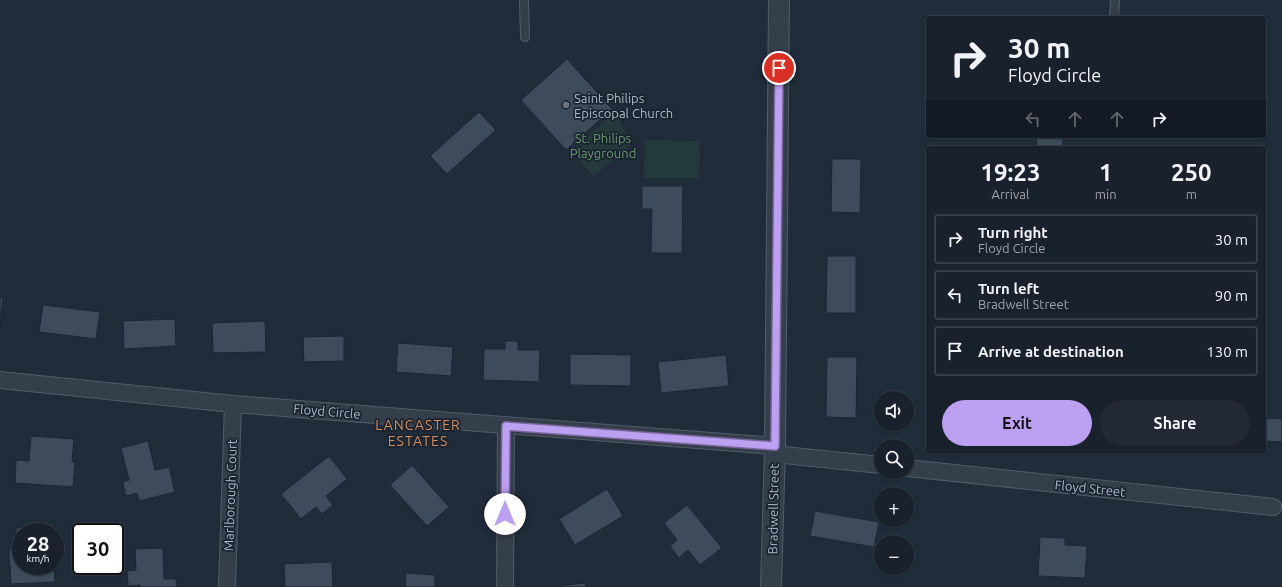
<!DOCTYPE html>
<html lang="en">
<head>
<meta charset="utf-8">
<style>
  :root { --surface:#19212c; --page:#222934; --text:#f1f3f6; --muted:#9fa3a9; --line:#373e48; --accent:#bca0f2 }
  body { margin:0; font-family:Ubuntu,sans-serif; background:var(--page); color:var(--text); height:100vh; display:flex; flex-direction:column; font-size:15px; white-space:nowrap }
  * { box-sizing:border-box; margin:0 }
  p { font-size:13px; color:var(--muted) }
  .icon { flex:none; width:22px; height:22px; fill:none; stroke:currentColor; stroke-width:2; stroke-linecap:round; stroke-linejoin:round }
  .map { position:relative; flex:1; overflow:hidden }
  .side { position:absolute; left:926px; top:146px; width:340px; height:308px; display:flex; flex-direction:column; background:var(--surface); border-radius:4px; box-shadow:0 1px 3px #0004,0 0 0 1px var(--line) }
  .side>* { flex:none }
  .banner { position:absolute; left:926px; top:16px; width:340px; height:122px; border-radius:4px; box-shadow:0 1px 3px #0004,0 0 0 1px var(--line); background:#19212c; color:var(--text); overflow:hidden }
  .buttons { position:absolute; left:874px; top:391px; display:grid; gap:8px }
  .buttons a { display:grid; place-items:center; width:40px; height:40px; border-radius:50%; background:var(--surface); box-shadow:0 1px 3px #0004,0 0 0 1px var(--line); font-size:20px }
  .speed { position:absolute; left:12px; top:523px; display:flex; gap:8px; font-size:20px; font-weight:700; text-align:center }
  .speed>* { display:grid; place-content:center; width:52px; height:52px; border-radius:50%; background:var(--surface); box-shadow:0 1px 3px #0004,0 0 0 1px var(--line); line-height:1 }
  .speed small { font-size:10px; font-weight:400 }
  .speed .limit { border:2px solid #111; border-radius:6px; background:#fff; color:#111 }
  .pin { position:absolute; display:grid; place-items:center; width:34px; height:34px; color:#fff; margin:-17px; border:2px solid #fff; border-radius:50%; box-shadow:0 1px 4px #0007 }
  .me { position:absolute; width:44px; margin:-22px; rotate:0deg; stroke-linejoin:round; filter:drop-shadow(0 0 3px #0008) }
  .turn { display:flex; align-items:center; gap:14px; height:84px; padding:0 16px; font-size:18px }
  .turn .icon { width:52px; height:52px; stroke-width:2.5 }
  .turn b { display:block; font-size:28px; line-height:34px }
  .lanes { display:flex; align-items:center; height:38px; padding:0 16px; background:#0003; justify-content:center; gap:20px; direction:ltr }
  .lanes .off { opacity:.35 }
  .eta { display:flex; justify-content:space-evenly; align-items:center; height:68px; text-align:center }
  .eta b { font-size:24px; font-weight:700; line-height:28px }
  .cta { display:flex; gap:8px; margin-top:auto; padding:8px 16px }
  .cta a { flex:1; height:46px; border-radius:24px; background:var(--accent); color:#111; font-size:16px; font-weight:700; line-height:46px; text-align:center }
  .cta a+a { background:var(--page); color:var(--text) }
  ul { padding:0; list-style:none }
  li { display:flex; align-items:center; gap:12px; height:50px; margin:0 8px 6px; padding:0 8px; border:2px solid var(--line); border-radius:4px }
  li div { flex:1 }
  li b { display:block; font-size:15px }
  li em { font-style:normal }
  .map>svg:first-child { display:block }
</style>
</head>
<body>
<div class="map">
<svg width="1282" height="587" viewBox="0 0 1282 587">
  <rect width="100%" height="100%" fill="#212c3b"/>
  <g fill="#23393c">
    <path d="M616,112L630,145L593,176L571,150Z"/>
    <path d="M645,140L700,141L699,178H644Z"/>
  </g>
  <g fill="#3d4b5b" stroke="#1c2532">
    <path d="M567,59L612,109L566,150L521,100Z"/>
    <path d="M479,112L496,130L447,174L430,156Z"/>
    <path d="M1036,136H1063V148H1037Z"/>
    <path d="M832,159H861L860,213L831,212Z"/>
    <path d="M642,186H683L682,253H651L652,209H642Z"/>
    <path d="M827,256H856V313H826Z"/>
    <path d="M0,297L3,298L0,329Z"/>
    <path d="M43,305L100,312L96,339L39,332Z"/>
    <path d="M175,319L176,346L124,349L123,321Z"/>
    <path d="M265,321L266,352L213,353L212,323Z"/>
    <path d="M344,336V361L304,362L303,337Z"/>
    <path d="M505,341H518V350H540L539,382L483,380L484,349H505Z"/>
    <path d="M398,343L453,347L451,376L396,372Z"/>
    <path d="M570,354L631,355V386L570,385Z"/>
    <path d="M726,355L729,386L661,393L658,362Z"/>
    <path d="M827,357H857L856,418L826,417Z"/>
    <path d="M1264,418L1282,419V442L1264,441Z"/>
    <path d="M31,436L74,439L72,462H75L73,487L15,483L16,460L29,461Z"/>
    <path d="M148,441L155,470L169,467L175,492L139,501L137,493L126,496L123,482L129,480L121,448Z"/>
    <path d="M329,456L347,479L326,496L333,505L322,514L316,507L301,519L281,494Z"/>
    <path d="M412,465L449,507L427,526L390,485Z"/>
    <path d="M607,489L623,516L575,545L559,519Z"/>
    <path d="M687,505L722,548L700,565L688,550L679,558L670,546L677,540L664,523Z"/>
    <path d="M815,511L879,522L874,547L810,536Z"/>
    <path d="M45,527V532H21V566H54L55,582L11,584L9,550L17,549L16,528Z"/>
    <path d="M1040,537L1065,538V545L1087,546L1085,578L1038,576Z"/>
    <path d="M163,548L164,579H176L177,587H140V585L128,586L127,571L136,570L135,549Z"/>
    <path d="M332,562L333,587H285L284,564Z"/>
    <path d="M406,573L435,575V587H405Z"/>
    <path d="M585,583L586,587H558V586Z"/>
  </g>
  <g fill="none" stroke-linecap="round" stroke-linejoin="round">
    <g stroke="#525c69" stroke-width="10">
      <g id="service">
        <path d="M524,0L525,37"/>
        <path d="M1114,18L1115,0"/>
      </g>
    </g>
    <g stroke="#525c69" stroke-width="18">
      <g id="minor">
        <path d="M0,380L233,404L775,446"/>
        <path d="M774,454L881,465"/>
        <path d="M907,468L1273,507"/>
        <path d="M227,587L233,404"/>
        <path d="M505,587L506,425"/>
      </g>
    </g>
    <g stroke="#525c69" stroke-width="22">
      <path id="tertiary" d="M771,587L775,446L779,0"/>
    </g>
    <use href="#service" stroke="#353e4b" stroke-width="8"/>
    <use href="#minor" stroke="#353e4b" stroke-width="16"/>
    <use href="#tertiary" stroke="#353e4b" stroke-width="20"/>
  </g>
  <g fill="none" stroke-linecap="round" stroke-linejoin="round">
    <g stroke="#7a689d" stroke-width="10">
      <path id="route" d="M505,514L506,426L775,446L779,68"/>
    </g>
    <use href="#route" stroke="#bca0f2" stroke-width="7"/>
  </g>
  <circle fill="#6b7280" stroke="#1a2330" stroke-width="1.5" cx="566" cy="105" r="4"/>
  <g text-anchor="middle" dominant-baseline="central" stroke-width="3.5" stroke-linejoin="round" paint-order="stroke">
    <g font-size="13" fill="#afb9c7" stroke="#1a2330" text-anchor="start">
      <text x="574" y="98">Saint Philips<tspan x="574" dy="15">Episcopal Church</tspan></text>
    </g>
    <g font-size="13" fill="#669970" stroke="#1a2330">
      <text x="603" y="138">St. Philips<tspan x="603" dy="15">Playground</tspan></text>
    </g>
    <g font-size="13" fill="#afb9c7" stroke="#1a2330">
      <text transform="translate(327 411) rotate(5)">Floyd Circle</text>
      <text transform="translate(1090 488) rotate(6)">Floyd Street</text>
      <text transform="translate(230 495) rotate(-88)">Marlborough Court</text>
      <text transform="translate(773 509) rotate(-89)">Bradwell Street</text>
    </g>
    <g font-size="14" letter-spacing="1" fill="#d88e5a" stroke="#1a2330">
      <text x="418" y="425">LANCASTER<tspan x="418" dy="16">ESTATES</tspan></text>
    </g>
  </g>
</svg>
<div class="buttons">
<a><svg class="icon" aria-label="sound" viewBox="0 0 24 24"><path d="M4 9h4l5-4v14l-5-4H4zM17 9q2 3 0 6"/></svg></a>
<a><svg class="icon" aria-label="search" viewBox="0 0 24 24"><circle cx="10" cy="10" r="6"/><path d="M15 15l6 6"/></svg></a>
<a>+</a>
<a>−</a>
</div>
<div class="speed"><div>28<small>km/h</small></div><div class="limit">30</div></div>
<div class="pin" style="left:779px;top:68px;background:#d93025"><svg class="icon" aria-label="arrive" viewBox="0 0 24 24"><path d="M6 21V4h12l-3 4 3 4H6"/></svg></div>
<svg class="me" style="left:505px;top:514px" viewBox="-20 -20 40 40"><circle r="19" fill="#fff"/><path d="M0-13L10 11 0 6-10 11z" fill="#bca0f2"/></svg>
<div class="banner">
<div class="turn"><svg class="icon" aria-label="right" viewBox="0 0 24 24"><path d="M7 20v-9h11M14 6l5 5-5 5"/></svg><div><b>30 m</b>Floyd Circle</div></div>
<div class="lanes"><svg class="icon off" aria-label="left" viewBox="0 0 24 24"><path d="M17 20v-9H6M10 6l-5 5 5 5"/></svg><svg class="icon off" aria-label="ahead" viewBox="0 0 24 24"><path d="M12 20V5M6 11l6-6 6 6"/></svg><svg class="icon off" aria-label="ahead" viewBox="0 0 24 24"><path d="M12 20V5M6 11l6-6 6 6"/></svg><svg class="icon" aria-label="right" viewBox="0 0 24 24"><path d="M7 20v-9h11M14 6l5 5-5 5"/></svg></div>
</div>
<section class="side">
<div class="eta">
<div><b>19:23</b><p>Arrival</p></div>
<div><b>1</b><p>min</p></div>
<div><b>250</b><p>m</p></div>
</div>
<ul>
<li><svg class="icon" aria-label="right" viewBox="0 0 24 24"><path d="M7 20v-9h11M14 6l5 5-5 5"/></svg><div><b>Turn right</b><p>Floyd Circle</p></div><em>30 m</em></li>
<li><svg class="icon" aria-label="left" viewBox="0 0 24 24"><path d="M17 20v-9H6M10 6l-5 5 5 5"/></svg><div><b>Turn left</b><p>Bradwell Street</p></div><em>90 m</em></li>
<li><svg class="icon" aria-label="arrive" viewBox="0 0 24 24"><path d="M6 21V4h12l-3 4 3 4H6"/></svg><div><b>Arrive at destination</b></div><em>130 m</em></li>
</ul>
<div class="cta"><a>Exit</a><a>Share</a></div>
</section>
</div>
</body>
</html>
